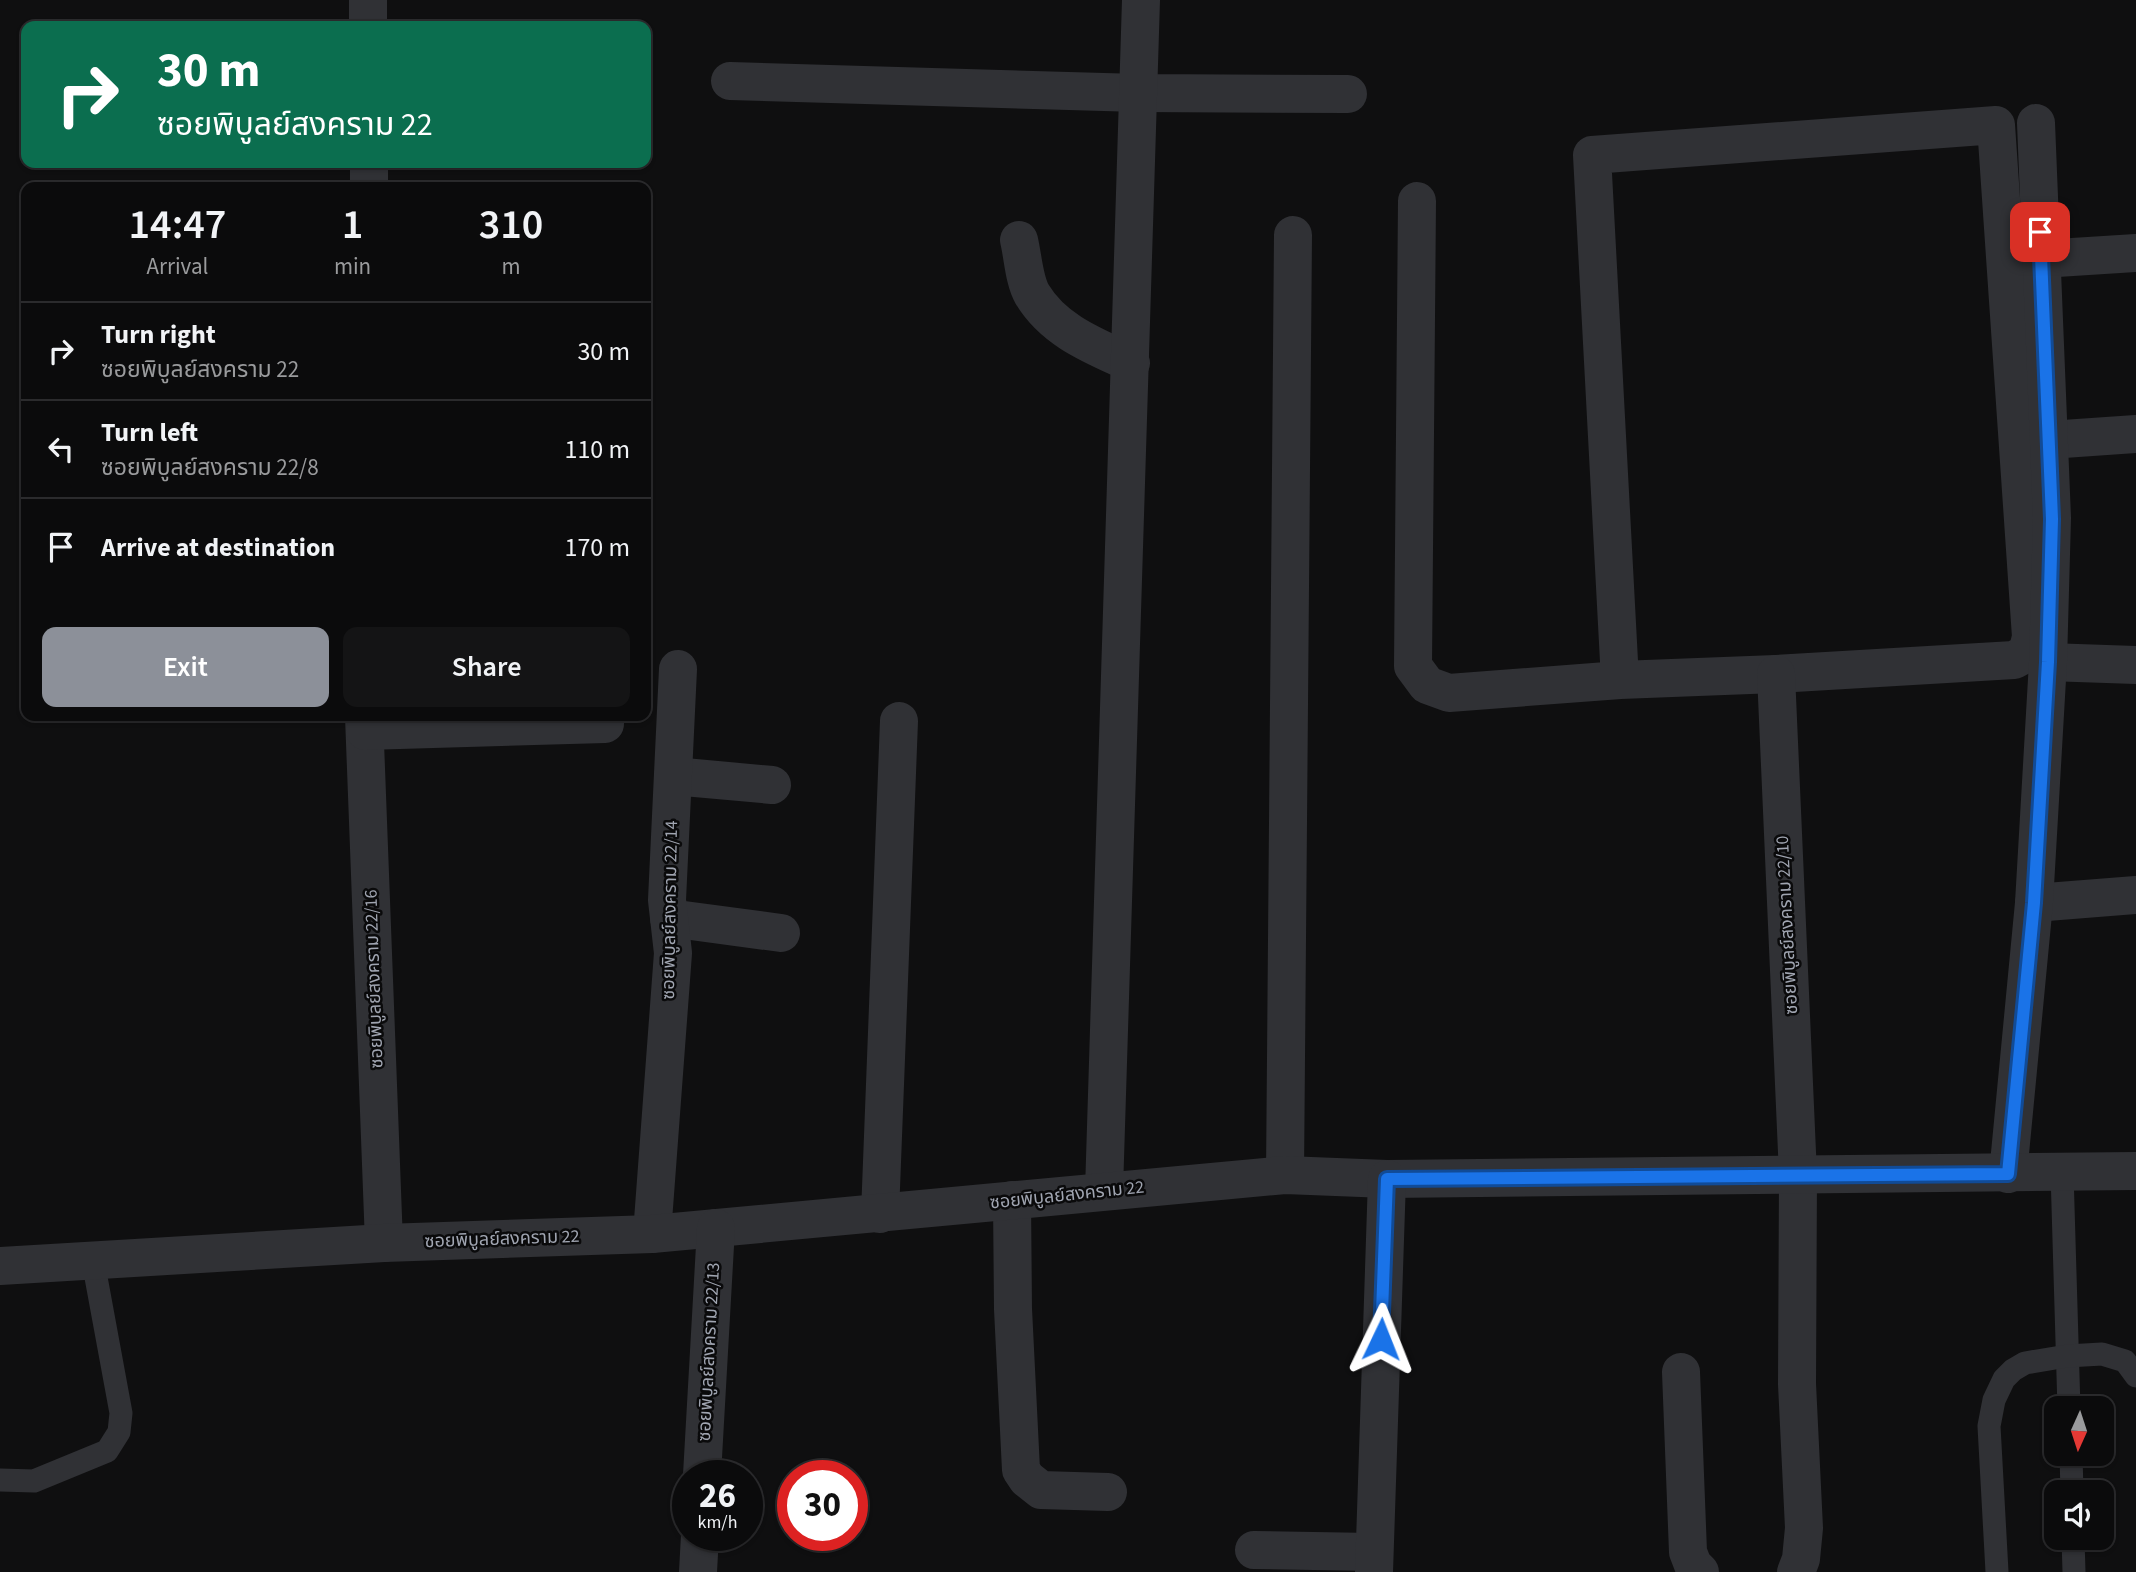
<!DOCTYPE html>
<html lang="en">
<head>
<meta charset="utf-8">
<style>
  :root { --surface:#0b0b0c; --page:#141415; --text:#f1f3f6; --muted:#9a9b9d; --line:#2b2b2d; --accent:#8c9099 }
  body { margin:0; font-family:"Source Sans 3","Noto Sans Thai",sans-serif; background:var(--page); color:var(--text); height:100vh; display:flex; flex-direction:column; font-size:26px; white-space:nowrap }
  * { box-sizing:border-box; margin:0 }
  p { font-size:23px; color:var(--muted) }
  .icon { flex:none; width:38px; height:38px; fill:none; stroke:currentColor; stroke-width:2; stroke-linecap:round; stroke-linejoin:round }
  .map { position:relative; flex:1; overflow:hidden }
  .sheet { position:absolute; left:21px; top:182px; width:630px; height:539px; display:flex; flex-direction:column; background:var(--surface); border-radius:14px; box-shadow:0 2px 5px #0004,0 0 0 2px var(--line) }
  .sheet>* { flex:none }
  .hud { position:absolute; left:21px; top:21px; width:630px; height:147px; border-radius:14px; box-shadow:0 2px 5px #0004,0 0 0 2px var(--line); background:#0b6e4f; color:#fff; overflow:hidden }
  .needle { width:46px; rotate:183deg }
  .fabs { position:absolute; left:2044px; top:1396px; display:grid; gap:14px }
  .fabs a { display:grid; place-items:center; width:70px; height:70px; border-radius:14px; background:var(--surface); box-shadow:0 2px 5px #0004,0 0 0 2px var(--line); font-size:35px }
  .speed { position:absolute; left:672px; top:1460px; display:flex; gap:14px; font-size:35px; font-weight:700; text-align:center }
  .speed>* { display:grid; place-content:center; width:91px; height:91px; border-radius:50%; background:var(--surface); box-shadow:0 2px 5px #0004,0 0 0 2px var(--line); line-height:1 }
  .speed small { font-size:18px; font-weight:400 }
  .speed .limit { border:10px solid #d22; background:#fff; color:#111 }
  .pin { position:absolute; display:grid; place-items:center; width:60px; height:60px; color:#fff; margin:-30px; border-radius:14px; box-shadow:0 4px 10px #0006 }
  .me { position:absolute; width:77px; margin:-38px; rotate:2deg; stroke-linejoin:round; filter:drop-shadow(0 0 5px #0008) }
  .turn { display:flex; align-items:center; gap:24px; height:147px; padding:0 21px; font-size:32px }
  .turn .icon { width:91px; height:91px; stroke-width:2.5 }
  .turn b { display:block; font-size:49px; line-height:60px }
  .eta { display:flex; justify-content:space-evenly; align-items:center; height:119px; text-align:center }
  .eta b { font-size:42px; font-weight:600; line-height:49px }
  .action { display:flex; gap:14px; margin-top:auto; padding:14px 21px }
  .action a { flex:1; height:80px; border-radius:14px; background:var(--accent); color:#fff; font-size:28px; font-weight:600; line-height:80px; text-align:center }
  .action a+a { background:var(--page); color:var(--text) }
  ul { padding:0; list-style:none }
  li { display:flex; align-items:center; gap:21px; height:98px; padding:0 21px; border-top:2px solid var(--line) }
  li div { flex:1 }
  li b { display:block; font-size:26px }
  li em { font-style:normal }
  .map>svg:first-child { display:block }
</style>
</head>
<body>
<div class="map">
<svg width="2136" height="1572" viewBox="0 0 2136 1572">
  <rect width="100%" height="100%" fill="#0f0f10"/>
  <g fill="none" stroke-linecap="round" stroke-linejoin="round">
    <g stroke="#303135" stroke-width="23">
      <path d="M2062,1172L2069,1409"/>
      <path d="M2071,1454L2072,1493"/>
      <path d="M0,1480L34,1481L107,1451L119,1432L121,1413L93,1261"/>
      <path d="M2073,1538L2074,1572"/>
      <path d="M1997,1572L1989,1426L1994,1400L2004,1379L2013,1370L2025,1363L2067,1356L2102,1354L2125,1361L2136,1376"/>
    </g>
    <g stroke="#303135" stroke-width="38">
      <path d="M368,26V0"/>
      <path d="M730,81L1139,93L1348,94"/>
      <path d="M369,163V187"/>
      <path d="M1417,201L1413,666L1427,685L1449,693L1620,680L1776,674L2014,660L2027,653L2031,637L1996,125L1592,155L1620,680"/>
      <path d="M1019,240C1023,257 1024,280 1032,294C1054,331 1094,346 1131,363"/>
      <path d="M2041,259L2136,253"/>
      <path d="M2049,440L2136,434"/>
      <path d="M2048,662L2136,665"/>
      <path d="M1776,674L1798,1175L1797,1384L1804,1528L1801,1559L1796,1572"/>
      <path d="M364,716L384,1243"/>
      <path d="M365,731L605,724"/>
      <path d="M673,776L772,785"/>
      <path d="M2034,903L2136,895"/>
      <path d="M669,918L781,933"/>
      <path d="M2008,1174L2034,903L2048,662L2052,518L2036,123"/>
      <path d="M1285,1175L1293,235"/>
      <path d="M1104,1191L1141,0"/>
      <path d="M1012,1200L1013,1309L1021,1470L1027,1479L1041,1490L1108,1492"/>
      <path d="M880,1214L899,721"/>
      <path d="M652,1234L673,953L667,900L678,669"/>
      <path d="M0,1266L384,1243L652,1234L1285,1175L1387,1179L2136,1171"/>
      <path d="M1681,1372L1688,1552L1693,1565L1700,1572"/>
      <path d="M702,1475L716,1228"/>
      <path d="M1254,1550L1373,1552"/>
      <path d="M698,1572L700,1535"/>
      <path d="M1374,1572L1387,1179"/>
    </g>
  </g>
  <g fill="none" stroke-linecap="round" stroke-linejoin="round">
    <g stroke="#114b97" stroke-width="18">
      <path id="route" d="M1381,1339L1387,1179L2008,1174L2034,903L2048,662L2052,519L2040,232"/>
    </g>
    <use href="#route" stroke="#1a73e8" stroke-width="12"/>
  </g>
  <g text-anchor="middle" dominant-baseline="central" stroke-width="5" stroke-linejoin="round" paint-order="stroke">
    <g font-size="18" fill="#a0a5b1" stroke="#0a0a0b">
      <text transform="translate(670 910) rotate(-89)">ซอยพิบูลย์สงคราม 22/14</text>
      <text transform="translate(1787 925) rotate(-93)">ซอยพิบูลย์สงคราม 22/10</text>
      <text transform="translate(374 979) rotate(-92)">ซอยพิบูลย์สงคราม 22/16</text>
      <text transform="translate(1067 1195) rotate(-6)">ซอยพิบูลย์สงคราม 22</text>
      <text transform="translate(502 1239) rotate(-2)">ซอยพิบูลย์สงคราม 22</text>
      <text transform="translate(709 1352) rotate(-87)">ซอยพิบูลย์สงคราม 22/13</text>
    </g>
  </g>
</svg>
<div class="fabs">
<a><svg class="needle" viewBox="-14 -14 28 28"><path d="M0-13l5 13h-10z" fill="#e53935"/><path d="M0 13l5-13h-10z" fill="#9a9b9d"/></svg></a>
<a><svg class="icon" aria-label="sound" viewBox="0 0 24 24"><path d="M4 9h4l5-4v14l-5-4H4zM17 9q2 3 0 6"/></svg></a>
</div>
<div class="speed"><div>26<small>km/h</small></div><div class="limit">30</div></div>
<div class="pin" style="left:2040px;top:232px;background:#d93025"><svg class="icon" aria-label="arrive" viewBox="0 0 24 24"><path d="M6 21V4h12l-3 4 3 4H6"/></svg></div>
<svg class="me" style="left:1381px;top:1339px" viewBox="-20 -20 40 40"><path d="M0-17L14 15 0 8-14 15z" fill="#1a73e8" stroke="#fff" stroke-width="4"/></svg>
<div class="hud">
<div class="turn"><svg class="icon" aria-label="right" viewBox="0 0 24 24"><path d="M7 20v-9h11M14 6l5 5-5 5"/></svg><div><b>30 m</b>ซอยพิบูลย์สงคราม 22</div></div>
</div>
<section class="sheet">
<div class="eta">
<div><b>14:47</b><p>Arrival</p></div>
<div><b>1</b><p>min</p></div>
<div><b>310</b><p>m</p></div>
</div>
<ul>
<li><svg class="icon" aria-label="right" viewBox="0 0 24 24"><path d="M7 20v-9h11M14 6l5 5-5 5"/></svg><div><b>Turn right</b><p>ซอยพิบูลย์สงคราม 22</p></div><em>30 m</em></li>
<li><svg class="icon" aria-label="left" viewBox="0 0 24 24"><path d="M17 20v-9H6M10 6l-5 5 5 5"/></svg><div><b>Turn left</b><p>ซอยพิบูลย์สงคราม 22/8</p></div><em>110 m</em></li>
<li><svg class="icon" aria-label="arrive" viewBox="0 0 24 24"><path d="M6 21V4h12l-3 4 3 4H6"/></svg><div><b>Arrive at destination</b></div><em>170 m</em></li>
</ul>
<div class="action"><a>Exit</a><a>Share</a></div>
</section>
</div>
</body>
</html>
